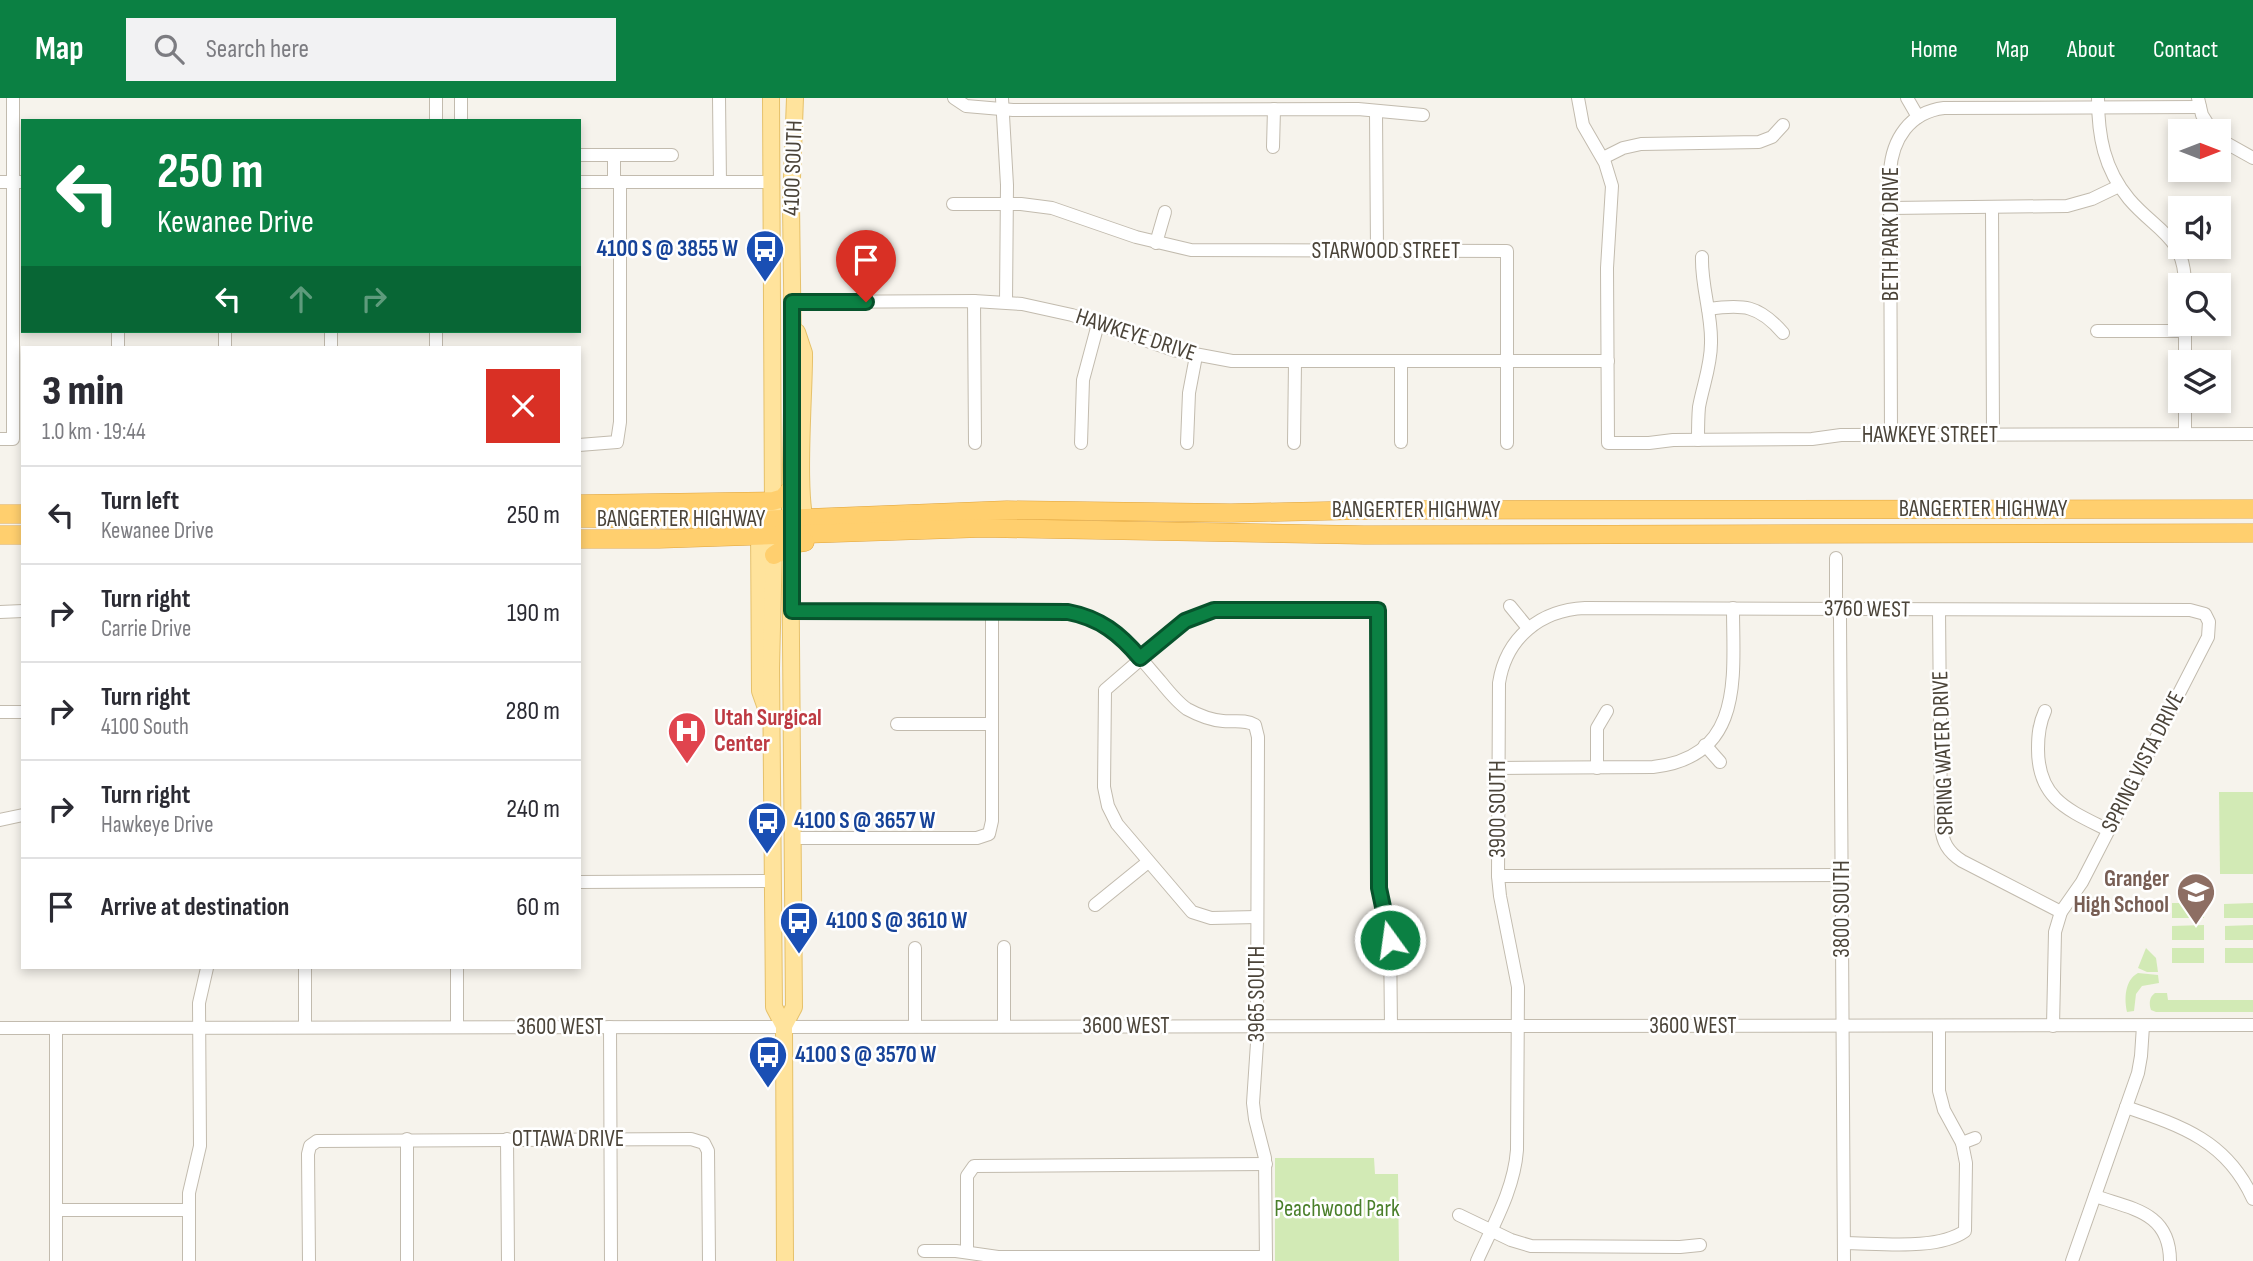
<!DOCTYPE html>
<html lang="en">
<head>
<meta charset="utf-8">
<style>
  :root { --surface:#fff; --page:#f2f2f3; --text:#2b2b33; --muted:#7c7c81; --line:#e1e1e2; --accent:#0b8043 }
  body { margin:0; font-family:"Sofia Sans Condensed",sans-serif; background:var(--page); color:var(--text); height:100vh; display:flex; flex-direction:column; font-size:26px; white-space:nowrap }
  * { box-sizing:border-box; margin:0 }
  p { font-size:23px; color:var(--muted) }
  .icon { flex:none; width:38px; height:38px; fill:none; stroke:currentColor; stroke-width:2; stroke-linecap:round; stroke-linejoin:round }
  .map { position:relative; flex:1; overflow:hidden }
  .panel { position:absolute; left:21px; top:248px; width:560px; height:623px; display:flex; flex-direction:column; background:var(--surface); border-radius:0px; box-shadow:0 4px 10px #0003 }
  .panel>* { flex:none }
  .guide { position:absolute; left:21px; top:21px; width:560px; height:214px; border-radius:0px; box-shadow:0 4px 10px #0003; background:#0b8043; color:#fff; overflow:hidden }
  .needle { width:46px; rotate:90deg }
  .fabs { position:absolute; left:2168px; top:21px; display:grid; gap:14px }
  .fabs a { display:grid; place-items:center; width:63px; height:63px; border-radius:0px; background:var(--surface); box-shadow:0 4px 10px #0003; font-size:35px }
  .pin { position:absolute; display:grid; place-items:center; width:60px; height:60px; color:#fff; margin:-72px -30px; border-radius:50% 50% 50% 0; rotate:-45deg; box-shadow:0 0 7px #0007 }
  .pin .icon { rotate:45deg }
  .me { position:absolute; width:77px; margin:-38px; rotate:346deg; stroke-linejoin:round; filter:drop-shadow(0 0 5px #0008) }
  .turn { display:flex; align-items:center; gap:24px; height:147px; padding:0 21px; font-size:32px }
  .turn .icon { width:91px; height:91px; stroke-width:2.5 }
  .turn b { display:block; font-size:49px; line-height:60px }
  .lanes { display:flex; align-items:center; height:66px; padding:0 21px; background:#0003; justify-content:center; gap:35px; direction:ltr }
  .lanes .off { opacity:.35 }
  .round { display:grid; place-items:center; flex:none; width:74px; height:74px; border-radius:0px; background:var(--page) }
  .summary { display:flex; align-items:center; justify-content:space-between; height:119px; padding:0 21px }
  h1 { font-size:42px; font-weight:800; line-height:52px }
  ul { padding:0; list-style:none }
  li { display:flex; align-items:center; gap:21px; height:98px; padding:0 21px; border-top:2px solid var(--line) }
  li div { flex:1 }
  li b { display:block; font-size:26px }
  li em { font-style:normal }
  header { display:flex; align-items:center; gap:42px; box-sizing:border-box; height:98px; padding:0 35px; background:var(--accent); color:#fff }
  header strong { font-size:33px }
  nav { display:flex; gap:38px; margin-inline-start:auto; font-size:24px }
  .search { width:490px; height:63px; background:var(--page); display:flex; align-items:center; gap:18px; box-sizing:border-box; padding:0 24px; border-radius:0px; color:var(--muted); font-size:26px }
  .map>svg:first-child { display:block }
</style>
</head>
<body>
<header>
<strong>Map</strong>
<div class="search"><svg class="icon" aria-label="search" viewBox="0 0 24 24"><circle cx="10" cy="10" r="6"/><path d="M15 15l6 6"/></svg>Search here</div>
<nav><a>Home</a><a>Map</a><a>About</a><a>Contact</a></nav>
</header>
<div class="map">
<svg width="2253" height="1163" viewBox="0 0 2253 1163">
  <rect width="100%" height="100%" fill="#f6f3ec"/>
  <g fill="#d2eab5">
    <path d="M2219,694H2253V776H2220Z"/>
    <rect x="2172" y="805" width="32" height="15"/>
    <path d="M2253,805V820H2224V806Z"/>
    <path d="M2204,827V842H2172V828Z"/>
    <path d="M2253,827V842H2225V828Z"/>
    <path d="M2146,850L2156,860L2158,874H2147L2138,870Z"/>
    <rect x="2172" y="850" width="32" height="15"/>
    <rect x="2225" y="850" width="28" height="15"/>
    <path d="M2138,875L2158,877L2159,885L2142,888L2136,896L2134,913L2127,914C2124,900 2125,882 2138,875Z"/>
    <path d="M2155,895H2167L2168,902H2253V914H2156L2151,912C2149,906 2149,899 2155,895Z"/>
    <path d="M1275,1060H1374L1375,1076H1398L1399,1163H1275Z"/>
  </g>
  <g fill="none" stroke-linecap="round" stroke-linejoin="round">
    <g stroke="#c2bbae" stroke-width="14">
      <g id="minor">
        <path d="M436,0V23"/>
        <path d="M719,0L720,84"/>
        <path d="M954,0L966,8L1013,12L1358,11L1423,17"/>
        <path d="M1002,0L1007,87L1006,204"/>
        <path d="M1578,0L1583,27L1605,65L1612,88L1607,170L1608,345H1649L1673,342L1812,341L1841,337L2253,336"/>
        <path d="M1907,0L1918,19"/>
        <path d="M2098,0C2098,38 2104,71 2129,101C2156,133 2185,138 2185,187"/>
        <path d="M2198,0L2202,17L2212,33"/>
        <path d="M1376,14L1377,153"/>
        <path d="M461,23V0"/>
        <path d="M2219,41L2253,60"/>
        <path d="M1273,49L1274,11"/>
        <path d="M579,57H672"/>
        <path d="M1603,60L1623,50L1641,46L1759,44L1772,39L1783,27"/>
        <path d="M0,84H23"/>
        <path d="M579,84H771"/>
        <path d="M614,84V57"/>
        <path d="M953,106H1021L1052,110L1136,139L1191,152L1507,153V345"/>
        <path d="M1992,109L1993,337"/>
        <path d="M1890,110L2067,108L2092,101L2119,88"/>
        <path d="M1156,145L1165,114"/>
        <path d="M974,203L975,345"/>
        <path d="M791,204L974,203L1022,206L1072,217L1173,252L1232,263H1608"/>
        <path d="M1708,211C1743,206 1759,207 1783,235"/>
        <path d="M2185,226V264"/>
        <path d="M118,233V250"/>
        <path d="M225,233V250"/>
        <path d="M2097,233H2185"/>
        <path d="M331,250V233"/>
        <path d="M436,250V233"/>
        <path d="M1401,264V344"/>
        <path d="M2185,303V336"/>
        <path d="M1891,337L1890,74C1892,41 1910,14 1944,10L2200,9"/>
        <path d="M0,341H13V0"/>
        <path d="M1698,342C1698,331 1698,320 1699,309C1703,287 1711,268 1711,245C1712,216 1701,188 1702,159"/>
        <path d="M1081,345L1083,282L1098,226"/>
        <path d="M1187,345L1189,295L1196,258"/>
        <path d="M1294,345L1295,264"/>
        <path d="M579,347L617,344L620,324V84"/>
        <path d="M1836,460V501L1840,520L1844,1163"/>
        <path d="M1510,508L1528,530"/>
        <path d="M1939,512L1941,727C1942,744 1948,754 1962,763L2061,814"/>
        <path d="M792,513H1052C1107,514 1128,546 1161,584C1169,594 1177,604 1187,611C1198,617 1210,622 1223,623C1234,624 1245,621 1255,627L1258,639L1257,945L1253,1005L1255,1021L1265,1060L1266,1163"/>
        <path d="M0,514L23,513"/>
        <path d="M2045,613C2039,626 2038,637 2038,651C2038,701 2068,712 2108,732"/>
        <path d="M0,614H23"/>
        <path d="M897,626H992"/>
        <path d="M1705,647L1720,664"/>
        <path d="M1498,670L1653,669C1745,659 1733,577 1733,510"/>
        <path d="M1597,670V630L1607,613"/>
        <path d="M0,722L23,717"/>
        <path d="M793,740H977L989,736L992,723V513"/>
        <path d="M1498,778L1842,777"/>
        <path d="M579,784L773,783"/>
        <path d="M1095,807L1148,764"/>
        <path d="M1257,819L1211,820L1192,814L1117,726L1108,708L1104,689L1105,592L1185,523L1206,514L1221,512H1378L1379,790L1390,837L1391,928"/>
        <path d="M1004,849V928"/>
        <path d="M915,850V928"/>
        <path d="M305,870V929"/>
        <path d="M457,870V929"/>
        <path d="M610,929L611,1163"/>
        <path d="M0,930L2253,927"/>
        <path d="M56,930V1163"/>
        <path d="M2126,1009C2182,1028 2227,1043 2253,1101"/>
        <path d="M407,1041V1163"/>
        <path d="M507,1041L508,1163"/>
        <path d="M1962,1045L1975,1040"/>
        <path d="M2095,1098C2132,1111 2170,1114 2170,1163"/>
        <path d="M56,1112H188"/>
        <path d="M1459,1117L1511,1142L1531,1148L1680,1149L1700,1147"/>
        <path d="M1844,1145C1877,1145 1937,1153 1965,1133L1966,1065L1962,1045L1944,1012L1939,993V928"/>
        <path d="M924,1153H956L998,1159H1266"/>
        <path d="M967,1154V1078L974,1068L1266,1066"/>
        <path d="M189,1163V1095L200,1048L199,905L207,870"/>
        <path d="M309,1163L308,1056L310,1048L317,1043L691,1041L704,1045L708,1053L709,1163"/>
        <path d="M1477,1163C1493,1127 1514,1092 1517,1052L1518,889L1500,798L1498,778L1499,585C1506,540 1540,512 1585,510L2190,512L2205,516L2209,524L2208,539L2082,784L2061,814L2055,834L2053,928"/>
        <path d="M2072,1163L2138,975L2141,958L2143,928"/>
      </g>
    </g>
    <g stroke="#e6c16a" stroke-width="18">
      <g id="major">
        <path d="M771,0L773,414"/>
        <path d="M797,234L804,255C805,287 794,412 809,430"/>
        <path d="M759,427L760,593L767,613"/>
        <path d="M774,447L771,570L774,909L784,928"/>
        <path d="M785,1163L784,928L794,909L790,421L793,261L791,106L795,0"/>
      </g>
    </g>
    <g stroke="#e0a43c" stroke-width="19">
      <g id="highway">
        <path d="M579,406L773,403L783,400L790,392"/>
        <path d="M0,416H23"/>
        <path d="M579,420L756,422L1007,412L1231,415L1368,412L2253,411"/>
        <path d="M0,437H23"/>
        <path d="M579,441H659L984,430L1364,437L2253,435"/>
        <path d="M774,457L791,446L805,444"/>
      </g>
    </g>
    <use href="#minor" stroke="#fff" stroke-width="12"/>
    <use href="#major" stroke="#ffe39c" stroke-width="16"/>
    <use href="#highway" stroke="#ffcf6e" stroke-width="18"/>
  </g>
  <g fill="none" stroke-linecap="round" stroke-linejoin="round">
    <g stroke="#07532c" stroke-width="18">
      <path id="route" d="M866,204H792V513L1068,514C1100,520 1120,536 1140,560L1185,523L1214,512H1378L1379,790L1390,842"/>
    </g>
    <use href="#route" stroke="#0b8043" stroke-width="12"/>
  </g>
  <defs>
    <g id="bus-pin" transform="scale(2.0125)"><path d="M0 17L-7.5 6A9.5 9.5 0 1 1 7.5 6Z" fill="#1a4fb4" stroke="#fff"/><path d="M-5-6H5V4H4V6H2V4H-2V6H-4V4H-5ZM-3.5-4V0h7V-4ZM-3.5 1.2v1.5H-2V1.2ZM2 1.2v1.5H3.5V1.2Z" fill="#fff"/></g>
    <g id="hospital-pin" transform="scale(2.0125)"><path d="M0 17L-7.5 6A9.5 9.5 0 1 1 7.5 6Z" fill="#e0444e" stroke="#fff"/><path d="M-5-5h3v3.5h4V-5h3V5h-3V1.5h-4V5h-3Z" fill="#fff"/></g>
    <g id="school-pin" transform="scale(2.0125)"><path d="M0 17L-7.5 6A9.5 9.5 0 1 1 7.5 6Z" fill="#8d6e63" stroke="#fff"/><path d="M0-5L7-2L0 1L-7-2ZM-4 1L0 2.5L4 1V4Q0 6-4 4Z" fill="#fff"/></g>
  </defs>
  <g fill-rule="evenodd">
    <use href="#bus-pin" x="765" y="151"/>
    <use href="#hospital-pin" x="687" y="633"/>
    <use href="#bus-pin" x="767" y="723"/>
    <use href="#school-pin" x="2196" y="794"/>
    <use href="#bus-pin" x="799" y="823"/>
    <use href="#bus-pin" x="768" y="957"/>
  </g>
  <g text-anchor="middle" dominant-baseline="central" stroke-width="5" stroke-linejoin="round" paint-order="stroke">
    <g font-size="23" fill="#4b4439" stroke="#fff">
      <text transform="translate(793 70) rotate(-88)">4100 SOUTH</text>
      <text transform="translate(1891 136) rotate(-90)">BETH PARK DRIVE</text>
      <text x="1386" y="153">STARWOOD STREET</text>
      <text transform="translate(1136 237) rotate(18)">HAWKEYE DRIVE</text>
      <text x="1930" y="337">HAWKEYE STREET</text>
      <text x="1983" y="411">BANGERTER HIGHWAY</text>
      <text x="1416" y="412">BANGERTER HIGHWAY</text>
      <text x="681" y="421">BANGERTER HIGHWAY</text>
      <text transform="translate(1867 511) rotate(1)">3760 WEST</text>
      <text transform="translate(1943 655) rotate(-92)">SPRING WATER DRIVE</text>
      <text transform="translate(2143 664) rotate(-63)">SPRING VISTA DRIVE</text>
      <text transform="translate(1498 711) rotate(-90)">3900 SOUTH</text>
      <text transform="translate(1842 811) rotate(-90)">3800 SOUTH</text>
      <text transform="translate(1257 896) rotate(-90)">3965 SOUTH</text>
      <text x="1126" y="928">3600 WEST</text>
      <text x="1693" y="928">3600 WEST</text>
      <text x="560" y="929">3600 WEST</text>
      <text x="568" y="1041">OTTAWA DRIVE</text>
    </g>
    <g font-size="23" font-weight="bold" fill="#164399" stroke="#fff" text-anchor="start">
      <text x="738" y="151" text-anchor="end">4100 S @ 3855 W</text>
      <text x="794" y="723">4100 S @ 3657 W</text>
      <text x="826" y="823">4100 S @ 3610 W</text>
      <text x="795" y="957">4100 S @ 3570 W</text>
    </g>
    <g font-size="23" font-weight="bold" fill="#be3a42" stroke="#fff" text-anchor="start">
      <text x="714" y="620">Utah Surgical<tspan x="714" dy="26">Center</tspan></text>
    </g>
    <g font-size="23" font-weight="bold" fill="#785e54" stroke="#fff" text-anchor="end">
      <text x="2169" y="781">Granger<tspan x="2169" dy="26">High School</tspan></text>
    </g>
    <g font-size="23" fill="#4a7f2a" stroke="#fff">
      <text x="1337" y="1111">Peachwood Park</text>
    </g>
  </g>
</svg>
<div class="fabs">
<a><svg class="needle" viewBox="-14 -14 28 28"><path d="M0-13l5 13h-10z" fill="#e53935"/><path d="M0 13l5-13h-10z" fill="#7c7c81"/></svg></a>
<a><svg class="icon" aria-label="sound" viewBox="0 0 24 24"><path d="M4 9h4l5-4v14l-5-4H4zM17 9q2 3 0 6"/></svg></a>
<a><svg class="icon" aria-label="search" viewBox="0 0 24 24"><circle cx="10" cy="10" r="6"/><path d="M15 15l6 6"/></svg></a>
<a><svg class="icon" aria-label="layers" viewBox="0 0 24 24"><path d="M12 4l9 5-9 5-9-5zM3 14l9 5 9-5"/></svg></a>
</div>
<div class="pin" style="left:866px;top:204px;background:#d93025"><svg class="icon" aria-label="arrive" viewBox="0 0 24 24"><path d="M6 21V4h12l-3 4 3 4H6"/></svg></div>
<svg class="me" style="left:1390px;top:842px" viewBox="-20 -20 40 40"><circle r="17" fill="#0b8043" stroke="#fff" stroke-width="3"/><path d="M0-11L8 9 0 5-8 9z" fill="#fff"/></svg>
<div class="guide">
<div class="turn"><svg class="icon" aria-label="left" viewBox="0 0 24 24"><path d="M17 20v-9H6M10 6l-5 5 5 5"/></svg><div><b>250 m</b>Kewanee Drive</div></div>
<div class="lanes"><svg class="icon" aria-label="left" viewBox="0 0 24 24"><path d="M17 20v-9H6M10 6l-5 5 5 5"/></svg><svg class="icon off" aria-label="ahead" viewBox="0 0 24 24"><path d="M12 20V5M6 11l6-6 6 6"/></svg><svg class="icon off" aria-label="right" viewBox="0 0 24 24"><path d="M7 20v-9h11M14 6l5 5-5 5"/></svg></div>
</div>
<section class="panel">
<div class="summary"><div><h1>3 min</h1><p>1.0 km · 19:44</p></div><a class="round" style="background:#d93025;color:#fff"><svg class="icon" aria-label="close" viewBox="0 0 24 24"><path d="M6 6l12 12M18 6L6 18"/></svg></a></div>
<ul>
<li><svg class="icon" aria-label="left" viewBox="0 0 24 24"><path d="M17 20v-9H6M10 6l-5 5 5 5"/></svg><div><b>Turn left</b><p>Kewanee Drive</p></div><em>250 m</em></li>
<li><svg class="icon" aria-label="right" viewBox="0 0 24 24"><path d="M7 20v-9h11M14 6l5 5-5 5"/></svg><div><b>Turn right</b><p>Carrie Drive</p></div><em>190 m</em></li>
<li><svg class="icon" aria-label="right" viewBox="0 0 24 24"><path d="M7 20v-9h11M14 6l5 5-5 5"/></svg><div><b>Turn right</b><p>4100 South</p></div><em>280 m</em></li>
<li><svg class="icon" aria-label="right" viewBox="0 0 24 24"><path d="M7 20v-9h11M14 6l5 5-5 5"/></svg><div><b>Turn right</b><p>Hawkeye Drive</p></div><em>240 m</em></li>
<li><svg class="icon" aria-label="arrive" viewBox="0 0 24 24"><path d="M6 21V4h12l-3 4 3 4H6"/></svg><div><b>Arrive at destination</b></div><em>60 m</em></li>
</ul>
</section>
</div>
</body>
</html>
